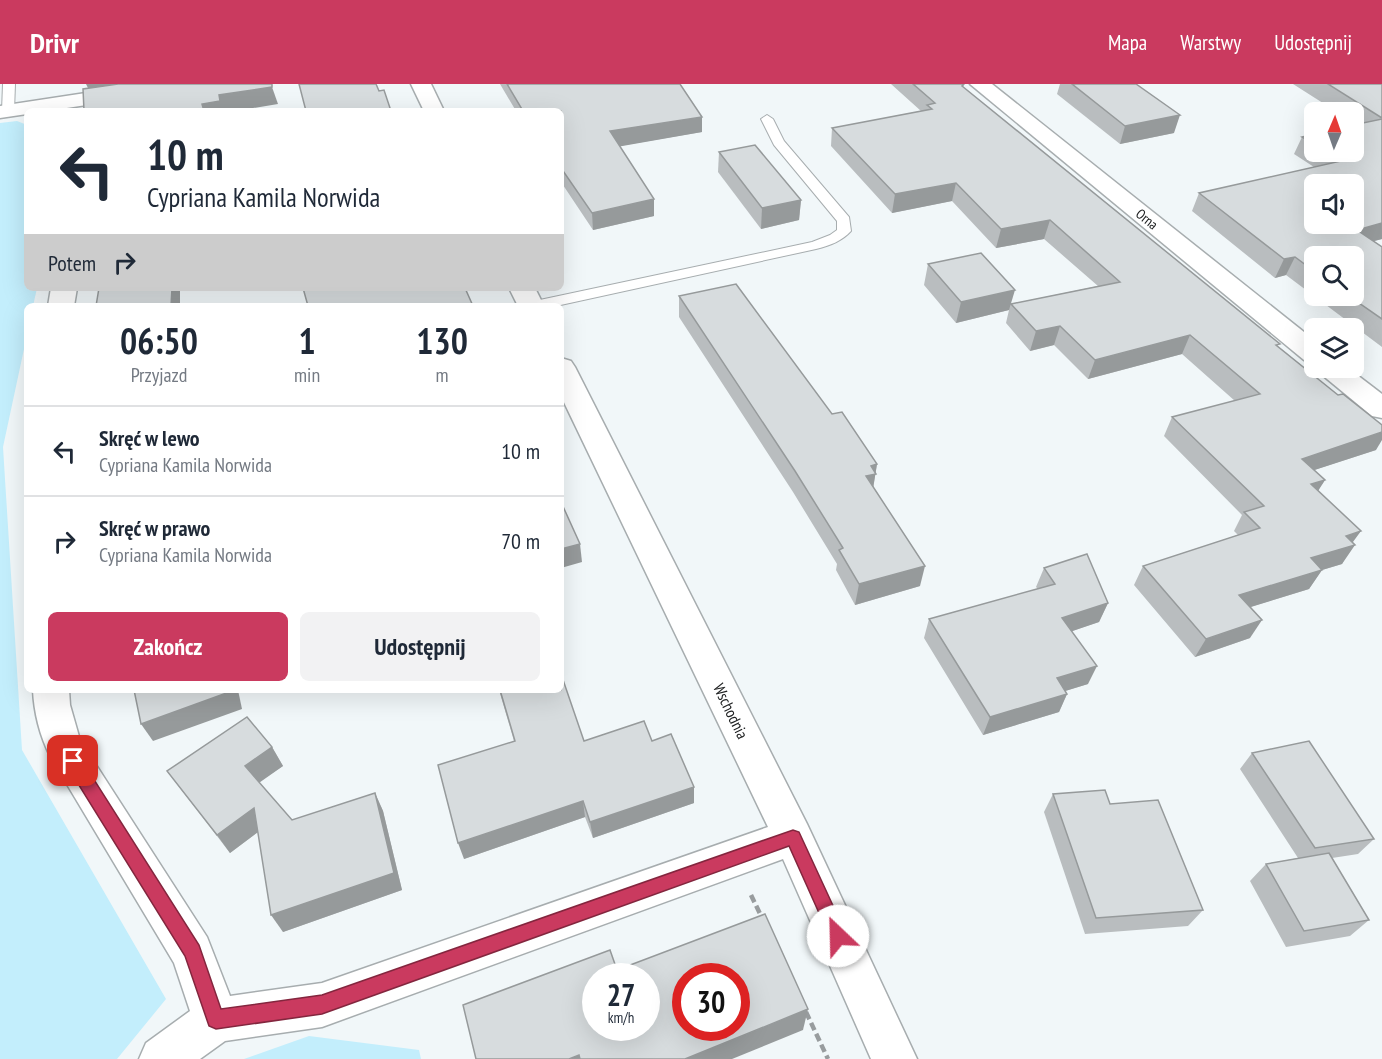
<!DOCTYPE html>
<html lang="pl">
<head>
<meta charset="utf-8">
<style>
  :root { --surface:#fff; --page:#f2f2f3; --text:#1f2937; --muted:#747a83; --line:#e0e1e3; --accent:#ca3a5f }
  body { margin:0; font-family:"PT Sans Narrow",sans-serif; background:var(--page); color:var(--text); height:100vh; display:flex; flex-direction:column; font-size:22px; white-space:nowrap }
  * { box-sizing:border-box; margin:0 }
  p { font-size:20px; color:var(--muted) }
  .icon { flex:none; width:33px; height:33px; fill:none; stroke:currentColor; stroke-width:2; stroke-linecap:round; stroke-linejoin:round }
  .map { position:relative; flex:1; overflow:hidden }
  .sheet { position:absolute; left:24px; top:219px; width:540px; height:390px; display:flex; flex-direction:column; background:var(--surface); border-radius:9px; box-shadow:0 6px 24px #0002 }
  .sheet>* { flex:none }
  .guide { position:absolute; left:24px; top:24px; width:540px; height:183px; border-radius:9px; box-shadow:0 6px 24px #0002; background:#fff; color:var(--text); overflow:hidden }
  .needle { width:39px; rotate:2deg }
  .buttons { position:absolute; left:1304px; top:18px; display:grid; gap:12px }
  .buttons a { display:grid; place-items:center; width:60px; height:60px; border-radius:9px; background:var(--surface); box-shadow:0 6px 24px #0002; font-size:30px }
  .speed { position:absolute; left:582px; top:879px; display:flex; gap:12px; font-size:30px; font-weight:700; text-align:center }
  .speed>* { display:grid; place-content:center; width:78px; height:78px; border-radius:50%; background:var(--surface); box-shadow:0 6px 24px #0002; line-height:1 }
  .speed small { font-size:15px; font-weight:400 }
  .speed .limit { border:9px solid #d22; background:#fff; color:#111 }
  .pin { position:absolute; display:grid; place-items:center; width:51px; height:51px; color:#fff; margin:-26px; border-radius:12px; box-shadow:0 3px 9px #0006 }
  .me { position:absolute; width:66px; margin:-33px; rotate:336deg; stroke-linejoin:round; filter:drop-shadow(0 0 4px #0008) }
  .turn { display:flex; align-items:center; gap:21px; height:126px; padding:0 24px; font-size:27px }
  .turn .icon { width:78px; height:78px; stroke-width:2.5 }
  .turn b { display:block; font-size:42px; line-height:51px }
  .then { display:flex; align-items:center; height:57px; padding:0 24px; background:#0003; gap:12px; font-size:22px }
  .eta { display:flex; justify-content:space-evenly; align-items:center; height:102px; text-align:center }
  .eta b { font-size:36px; font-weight:800; line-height:42px }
  .cta { display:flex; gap:12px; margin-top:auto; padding:12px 24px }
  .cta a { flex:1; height:69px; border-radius:9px; background:var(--accent); color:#fff; font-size:24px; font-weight:800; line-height:69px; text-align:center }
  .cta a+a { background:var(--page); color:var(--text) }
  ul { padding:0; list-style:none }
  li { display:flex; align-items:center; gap:18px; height:90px; padding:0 24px; border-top:2px solid var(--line) }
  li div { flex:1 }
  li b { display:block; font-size:22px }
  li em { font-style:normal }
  header { display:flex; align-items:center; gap:36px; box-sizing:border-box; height:84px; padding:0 30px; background:var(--accent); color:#fff }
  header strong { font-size:28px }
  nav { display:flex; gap:33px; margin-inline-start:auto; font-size:21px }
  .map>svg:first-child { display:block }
</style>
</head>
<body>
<header>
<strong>Drivr</strong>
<nav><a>Mapa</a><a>Warstwy</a><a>Udostępnij</a></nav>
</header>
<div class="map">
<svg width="1382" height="975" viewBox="0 0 1382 975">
  <rect width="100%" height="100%" fill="#f1f7f9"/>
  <g fill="#c3eefc">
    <path d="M17,37L27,41V204H37L33,222H27V251L3,363L22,666L166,915L117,975H0V39Z"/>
    <path d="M309,952L419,966L421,975H244Z"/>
  </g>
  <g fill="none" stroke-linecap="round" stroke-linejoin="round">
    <g stroke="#a7adaf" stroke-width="2">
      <g id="lane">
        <path d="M3,0H15L14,27L8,31L2,27Z"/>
        <path d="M767,31L773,35L784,57L849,133L851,147C842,157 829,162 816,165L556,222H527L535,217L812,158L830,151L837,146V137L774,61L761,35Z"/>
      </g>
    </g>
    <g stroke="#a7adaf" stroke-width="3">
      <g id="street">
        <path d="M145,0H195L192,4L185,6L47,27H27V30L0,34V22Z"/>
        <path d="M411,0H431L444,27H424Z"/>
        <path d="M970,0H992L1314,256V278L1304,276Z"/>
        <path d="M51,204H77L74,222H48Z"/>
        <path d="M509,204H535L544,222H518Z"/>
        <path d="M561,274L571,277L575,283L807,740L917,975H871L783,775L322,943L225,957L200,975H139L146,959L190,927L174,879L50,672C40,652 34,628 33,606H69L70,621L80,656L207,853L230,912L322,899L768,743L561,312Z"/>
        <path d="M1318,284H1348L1382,310V334L1372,332L1321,290Z"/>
      </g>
    </g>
    <g stroke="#989c9e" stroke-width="4.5" stroke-dasharray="8 4" stroke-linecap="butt">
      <path d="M751,811L763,836"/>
      <path d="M806,928L828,975"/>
    </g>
    <use href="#lane" fill="#fff" fill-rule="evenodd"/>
    <use href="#street" fill="#fff" fill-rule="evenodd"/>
  </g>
  <g fill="#b9bdbf" fill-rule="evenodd">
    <path d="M500,0H680L702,48L619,62L654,132L593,146L561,98V27H516Z"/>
    <path d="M891,0H964L963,4L1279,264L1376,366L1314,386L1325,396L1318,406L1353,459L1342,480L1322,486L1309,505L1250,523V554L1195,573L1134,501L1143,482L1238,451L1234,447L1242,431L1164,352L1172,333L1235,317L1182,270L1088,295L1054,261L1030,267L1006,239L1009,226L956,239L924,201L928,180L1011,220L1098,202L1044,155L996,164L952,117L892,129L831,62L832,44L921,27Z"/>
    <path d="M1060,0H1136L1174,49L1120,60L1057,10Z"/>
    <path d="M1293,0H1382V155L1374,157L1382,163V263L1286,191L1275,194L1192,127L1199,109L1314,83L1294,70L1302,53L1314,50V68H1353L1356,41L1353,39V28H1337ZM1314,172L1353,212H1314Z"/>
    <path d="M719,68L801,116L799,136L761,145L718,88Z"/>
    <path d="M679,212L832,330L877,380L873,404L920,502L855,521L836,486L837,480L793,408L679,233Z"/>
    <path d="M1044,484L1108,519L1099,538L1072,547L1088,600L1065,607L1067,610L1059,628L983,651L924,554L929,535L1038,505L1036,503Z"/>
    <path d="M499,606H561L584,657H652L694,703V719L593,754L585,733L464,775L514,657Z"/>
    <path d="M272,663L283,682L259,698L292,736L375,709L383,727L402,806L283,848L258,748L230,769L167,687Z"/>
    <path d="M1252,669L1374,755L1358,770L1332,774L1369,836L1350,852L1286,863L1250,797L1266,780L1298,774L1240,685Z"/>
    <path d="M1053,710L1203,826L1188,842L1085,850L1044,728Z"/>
  </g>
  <g fill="#969a9b">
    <path d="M86,0H130L89,6Z"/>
    <path d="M272,3L278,20L235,27H204L202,20L219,11Z"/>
    <path d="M1180,31L1174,49L1120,60L1125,42Z"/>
    <path d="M702,33V48L611,64L610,47Z"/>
    <path d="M956,99L952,117L892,129L895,110Z"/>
    <path d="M654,115V132L593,146L592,129Z"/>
    <path d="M801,116L799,136L761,145L762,124Z"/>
    <path d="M1050,136L1044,155L996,164L1001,145Z"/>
    <path d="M1382,139V155L1347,164L1357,146Z"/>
    <path d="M1295,173L1286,191L1275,194L1284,175Z"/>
    <path d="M172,204H180V222H171Z"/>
    <path d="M1015,206L1009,226L956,239L961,218Z"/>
    <path d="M1060,242L1054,261L1030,267L1036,247Z"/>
    <path d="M1190,251L1182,270L1088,295L1095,276Z"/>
    <path d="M1382,348V356L1376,366L1290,394L1302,375Z"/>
    <path d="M877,380L872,411L866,392L871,382Z"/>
    <path d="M1325,396L1313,415L1311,400Z"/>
    <path d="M1361,447L1350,462L1355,461L1342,480L1322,486L1309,505L1228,530L1239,511L1346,452Z"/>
    <path d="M580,460L582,478L561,484V465Z"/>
    <path d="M925,482L920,502L855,521L859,500Z"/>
    <path d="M1108,519L1099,538L1055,553L1062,534Z"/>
    <path d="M1262,536L1250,554L1195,573L1206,555Z"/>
    <path d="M1097,582L1088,600L1049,612L1057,594Z"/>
    <path d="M232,606H238L242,625L153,657L141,640Z"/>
    <path d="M1067,610L1059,628L983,651L990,633Z"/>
    <path d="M272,663L283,682L256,701L245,682Z"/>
    <path d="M694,703V719L593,754L590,738Z"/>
    <path d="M375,709L383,727L402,806L283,848L271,831Z"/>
    <path d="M583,717L585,733L464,775L458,759Z"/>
    <path d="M254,724L266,742L230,769L217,751Z"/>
    <path d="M808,925L803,946L732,975H685Z"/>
    <path d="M579,971L580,975H569Z"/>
  </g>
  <g fill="#d7dcde" stroke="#969a9b" stroke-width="1.5" fill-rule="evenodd">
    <path d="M118,0H272V3L219,11L220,17L202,20L204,27H84L83,5Z"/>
    <path d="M299,0H376L379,7L384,6L391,27H306Z"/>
    <path d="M507,0H680L702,33L610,47L654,115L592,129L561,84V27H523Z"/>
    <path d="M913,0H964L962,2L1280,260L1276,261L1338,311L1343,310L1382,341V348L1302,375L1325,396L1311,400L1361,447L1346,452L1355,461L1311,474L1322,486L1239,511L1262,536L1206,555L1143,482L1260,444L1244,428L1264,422L1172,333L1260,310L1190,251L1095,276L1060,242L1036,247L1011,220L1120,198L1050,136L1001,145L956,99L895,110L832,44L932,25L927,21L935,19Z"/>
    <path d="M1072,0H1136L1180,31L1125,42Z"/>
    <path d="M1328,0H1382V34Z"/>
    <path d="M1382,35V139L1357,146L1382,163V235L1349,212H1353V172H1314V187L1295,173L1284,175L1199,109L1341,77L1326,68H1353V41ZM1314,100H1353V140H1314Z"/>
    <path d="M1314,50V60L1302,53Z"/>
    <path d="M755,61L801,116L762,124L719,68Z"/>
    <path d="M981,169L1015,206L961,218L928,180Z"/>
    <path d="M736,200L832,330L842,328L877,380L871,382L876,390L866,392L925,482L859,500L839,466L843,464L795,387L679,212Z"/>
    <path d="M99,204H172L171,222H96Z"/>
    <path d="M303,204H465L473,222H308Z"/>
    <path d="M561,418L580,460L561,465Z"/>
    <path d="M1087,470L1108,519L1062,534L1097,582L1057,594L1067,610L990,633L929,535L1055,500L1044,484Z"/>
    <path d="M561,590L584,657L644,637L652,657L671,650L694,703L590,738L583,717L458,759L438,681L515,657L500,606H561Z"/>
    <path d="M134,606H232V607L141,640Z"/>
    <path d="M247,633L272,663L245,682L292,736L375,709L394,789L271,831L254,724L217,751L167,687Z"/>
    <path d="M1309,657L1374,755L1315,764L1252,669Z"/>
    <path d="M1105,706L1110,720L1158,716L1203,826L1096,834L1053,710Z"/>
    <path d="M1329,769L1369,836L1304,847L1266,780Z"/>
    <path d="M765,830L808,925L685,975H580L579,971L569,975H476L463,921L610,866L617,886ZM596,892H646V944H596ZM686,892H736V944H686Z"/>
  </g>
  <path fill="#ca3a5f" stroke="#83263e" stroke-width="1.5" d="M73,670L79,672L199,861L221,925L322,911L793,746L799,748L847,852L844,858L838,861L832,858L789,762L322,930L216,945L209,942L185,872L67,682L65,677L67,672Z"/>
  <g text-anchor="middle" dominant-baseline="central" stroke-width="4.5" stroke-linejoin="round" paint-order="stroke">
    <g font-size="14" fill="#202223" stroke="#fff">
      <text transform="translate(1147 135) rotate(39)">Orna</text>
    </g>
    <g font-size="16" fill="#202223" stroke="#fff">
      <text transform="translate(731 627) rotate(64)">Wschodnia</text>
    </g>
  </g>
</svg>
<div class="buttons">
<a><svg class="needle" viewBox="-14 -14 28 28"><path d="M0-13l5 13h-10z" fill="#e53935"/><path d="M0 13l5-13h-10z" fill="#747a83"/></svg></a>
<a><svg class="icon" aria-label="sound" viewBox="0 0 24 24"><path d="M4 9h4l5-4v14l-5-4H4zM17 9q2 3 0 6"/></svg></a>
<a><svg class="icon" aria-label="search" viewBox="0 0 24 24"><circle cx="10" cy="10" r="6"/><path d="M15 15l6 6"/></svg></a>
<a><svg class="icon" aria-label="layers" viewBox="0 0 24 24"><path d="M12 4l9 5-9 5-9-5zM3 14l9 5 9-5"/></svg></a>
</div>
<div class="speed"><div>27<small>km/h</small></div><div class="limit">30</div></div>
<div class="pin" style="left:73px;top:677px;background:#d93025"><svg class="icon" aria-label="arrive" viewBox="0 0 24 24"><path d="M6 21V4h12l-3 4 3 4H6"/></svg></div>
<svg class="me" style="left:838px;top:852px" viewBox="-20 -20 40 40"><circle r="19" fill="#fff"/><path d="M0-13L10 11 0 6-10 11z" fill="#ca3a5f"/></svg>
<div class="guide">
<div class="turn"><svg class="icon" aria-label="left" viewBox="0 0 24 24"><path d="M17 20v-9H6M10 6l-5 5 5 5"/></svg><div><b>10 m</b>Cypriana Kamila Norwida</div></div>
<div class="then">Potem<svg class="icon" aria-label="right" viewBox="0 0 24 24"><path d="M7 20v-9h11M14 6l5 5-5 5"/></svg></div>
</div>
<section class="sheet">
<div class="eta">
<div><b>06:50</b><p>Przyjazd</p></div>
<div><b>1</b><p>min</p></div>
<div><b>130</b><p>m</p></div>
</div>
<ul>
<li><svg class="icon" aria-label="left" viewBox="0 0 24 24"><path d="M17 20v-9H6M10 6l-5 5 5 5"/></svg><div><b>Skręć w lewo</b><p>Cypriana Kamila Norwida</p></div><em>10 m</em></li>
<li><svg class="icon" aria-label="right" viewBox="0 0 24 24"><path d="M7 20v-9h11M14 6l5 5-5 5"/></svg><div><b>Skręć w prawo</b><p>Cypriana Kamila Norwida</p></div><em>70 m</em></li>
</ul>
<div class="cta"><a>Zakończ</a><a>Udostępnij</a></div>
</section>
</div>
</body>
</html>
